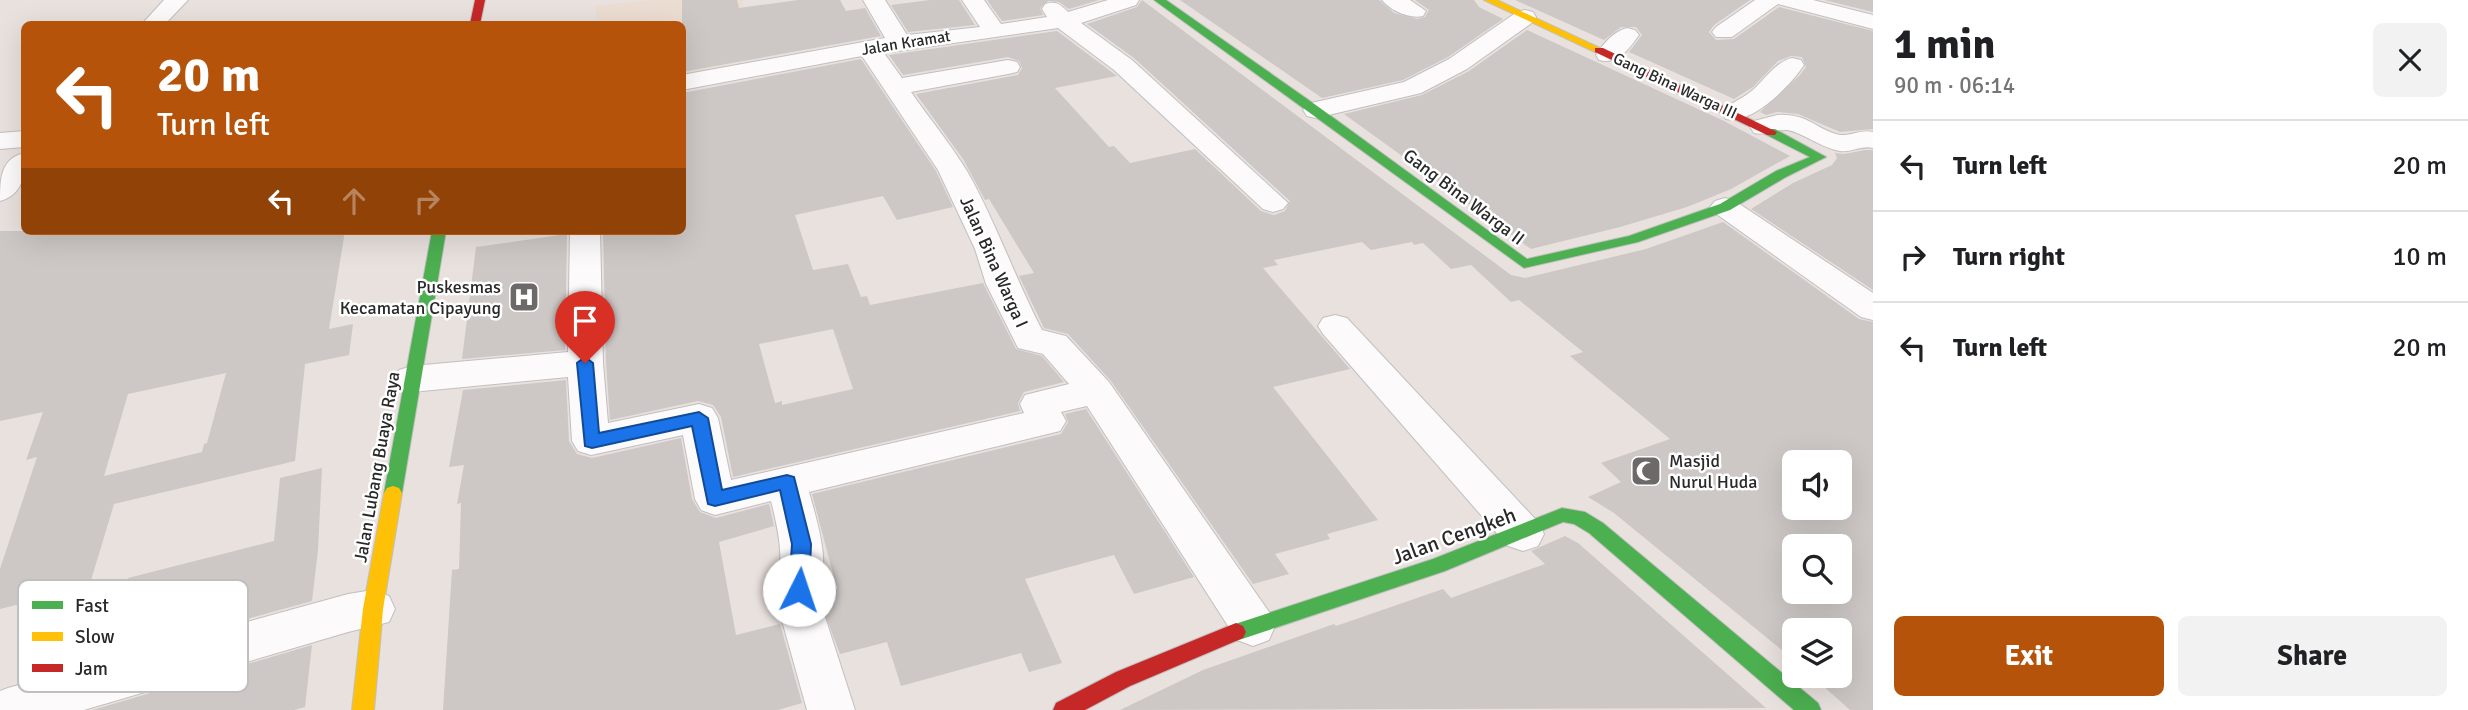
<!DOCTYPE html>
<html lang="en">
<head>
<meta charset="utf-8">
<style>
  :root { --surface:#fff; --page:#f2f2f2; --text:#202124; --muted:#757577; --line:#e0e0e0; --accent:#b45309 }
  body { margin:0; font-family:Signika,sans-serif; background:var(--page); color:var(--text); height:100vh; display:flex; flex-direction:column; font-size:26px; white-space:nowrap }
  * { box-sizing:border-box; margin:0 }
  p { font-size:23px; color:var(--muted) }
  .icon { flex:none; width:38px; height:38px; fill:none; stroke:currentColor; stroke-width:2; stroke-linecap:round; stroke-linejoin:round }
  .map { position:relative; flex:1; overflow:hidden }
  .side { display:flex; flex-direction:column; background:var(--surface); width:595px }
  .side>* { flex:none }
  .top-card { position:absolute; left:21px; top:21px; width:665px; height:214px; border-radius:10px; box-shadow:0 7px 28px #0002; background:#b45309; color:#fff; overflow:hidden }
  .controls { position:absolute; left:1782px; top:450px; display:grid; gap:14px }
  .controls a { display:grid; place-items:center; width:70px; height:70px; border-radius:10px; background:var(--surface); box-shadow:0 7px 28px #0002; font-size:35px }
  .pin { position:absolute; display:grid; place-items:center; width:60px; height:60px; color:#fff; margin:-72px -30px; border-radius:50% 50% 50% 0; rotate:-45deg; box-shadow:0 0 7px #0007 }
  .pin .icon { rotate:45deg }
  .me { position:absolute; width:77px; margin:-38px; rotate:4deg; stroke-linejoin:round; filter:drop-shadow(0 0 5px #0008) }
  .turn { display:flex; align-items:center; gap:24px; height:147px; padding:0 21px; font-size:32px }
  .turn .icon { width:91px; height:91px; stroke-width:2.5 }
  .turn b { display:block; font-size:49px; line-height:60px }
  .lanes { display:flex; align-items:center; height:66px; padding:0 21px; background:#0003; justify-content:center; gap:35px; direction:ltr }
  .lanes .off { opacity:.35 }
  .round { display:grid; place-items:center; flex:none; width:74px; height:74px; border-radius:10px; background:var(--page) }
  .summary { display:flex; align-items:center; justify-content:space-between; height:119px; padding:0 21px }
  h1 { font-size:42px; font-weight:700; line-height:52px }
  .primary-button { display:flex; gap:14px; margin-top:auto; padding:14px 21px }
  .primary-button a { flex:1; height:80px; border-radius:10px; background:var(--accent); color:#fff; font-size:28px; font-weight:700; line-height:80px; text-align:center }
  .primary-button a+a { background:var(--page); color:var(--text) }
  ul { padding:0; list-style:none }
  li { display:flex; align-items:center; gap:21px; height:91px; padding:0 21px; border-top:2px solid var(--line) }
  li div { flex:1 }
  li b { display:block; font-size:26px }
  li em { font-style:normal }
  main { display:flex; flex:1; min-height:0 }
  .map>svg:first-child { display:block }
</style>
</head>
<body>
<main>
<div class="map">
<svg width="1873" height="710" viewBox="0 0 1873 710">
  <rect width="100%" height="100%" fill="#e8e1de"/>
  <path fill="#ebddd2" d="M650,0H742L744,8L712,12L726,71L683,76L682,24H597L596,6Z"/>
  <g fill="#cdc8c5" fill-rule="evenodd">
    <path d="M682,0H737L739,8L798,0H840L846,11L865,8L881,36L682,72Z"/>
    <path d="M930,0H959L975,25L908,32L891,5Z"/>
    <path d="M987,0H1099L1069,9L1059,2L1048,1L1040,8L1043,15L1002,21Z"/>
    <path d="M1142,0L1511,275L1525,278L1646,249L1723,222L1859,319L1873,322V710H1850L1812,676H1839V630H1794V660L1614,513L1588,497L1621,482L1601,463L1670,439L1570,356L1583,352L1519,300L1511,302L1471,265L1451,269L1423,243L1414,245L1412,242L1371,250L1362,242L1274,260L1278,265L1263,268L1350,369L1273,387L1378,520L1327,534L1330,539L1275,554L1289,574L1253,584L1111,381L1068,334L1044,328L1019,276L1034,273L989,199L985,200L963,159L916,94L1018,75L1022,68L1019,61L1008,57L903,75L889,55L1057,31L1117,76L1055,88L1109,147L1114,146L1130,163L1195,149L1261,211L1274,215L1285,211L1290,201L1134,58L1087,24L1137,7ZM1794,462H1839V508H1794ZM1794,546H1839V592H1794Z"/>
    <path d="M1180,0H1379L1394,13L1417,19L1425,17L1429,10L1415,0H1474L1479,7L1503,19L1448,57L1403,80L1322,98Z"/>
    <path d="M1515,0H1750L1714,25L1709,32L1716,40L1734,39L1779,7L1873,31V129L1840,132L1798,114L1777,112L1766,115L1760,112L1800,75L1806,67L1802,57L1791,56L1778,61L1753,87L1734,99L1629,52L1642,35L1636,27H1621L1604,40Z"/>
    <path d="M1824,0H1873V12Z"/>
    <path d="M1527,30L1724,121L1790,156L1731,189L1687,207L1620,227L1531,249L1344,114L1422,95L1469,71Z"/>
    <path d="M861,59L936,171L953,207L897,220L883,196L795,215L813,270L848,264L861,297L867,296L870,305L983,283L1016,349L1042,356L1064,382L1024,392L1018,403L1020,411L733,477L721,417L713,405L698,401L610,420L606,363L603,231H682V93ZM833,329L853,389L782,405V401L775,403L759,344Z"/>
    <path d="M1865,150H1873V290L1751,209L1793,183L1832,165L1837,158L1835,153L1844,154Z"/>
    <path d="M0,231H345L329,329L353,324L349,355L305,364L295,461L114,504L89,587L0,609V569L37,457L26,460L43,412L0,421ZM226,373L207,443L204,444L202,452L104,476L128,394Z"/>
    <path d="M567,234L565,350L462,359L476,247Z"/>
    <path d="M566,380L569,441L577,454L592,458L681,438L692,499L700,512L716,518L769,504L774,526L719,542L736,635L780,624L802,703L778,710H443L452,570L459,569L461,503L457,504L464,465L449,467L463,390Z"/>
    <path d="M1086,409L1194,577L1134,594L1114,555L1025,579L1062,663L1029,672L1021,653L901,686L887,642L840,654L819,599L821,594L837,589L812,494L1061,434L1068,422L1065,414Z"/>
    <path d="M322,468L318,550L312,601L106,658L128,578L274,541L280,478Z"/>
    <path d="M1565,536L1578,543L1766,708L1120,710L1203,670L1334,624L1336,626L1443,589L1451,598L1545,564L1531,551Z"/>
    <path d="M312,645L305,707L294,710H93Z"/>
  </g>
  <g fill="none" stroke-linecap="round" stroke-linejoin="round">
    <g stroke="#c1bfc0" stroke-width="2">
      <g id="street">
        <path d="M164,0H188L165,24H142Z"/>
        <path d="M863,0H885L907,35L980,27L962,0H984L1001,24L1047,17L1042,9L1045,4C1056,1 1060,4 1068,12L1108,0H1139L1136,5L1081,23L1132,60L1288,203L1283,209L1273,212L1263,209L1114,70L1058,28L884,53L902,78L1008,60L1017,62L1020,67L1017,72L1008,74L911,92C929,118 950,143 967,171C996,222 1015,278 1042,330L1066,336L1109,382L1269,612L1275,626L1269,640L1253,646L1237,640L1087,406L1061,412L1066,421L1060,431L809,492C818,525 832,566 816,599L825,617L855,710H807L781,617L772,599C787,568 779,533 771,501L715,515L701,510L695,499L683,435L591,455L578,451L572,441L568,377L412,392L399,388L394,379L399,370L412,366L568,352L570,231H600L603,363L608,423L699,404L712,408L718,418L731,480L1024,413L1020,404L1025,395L1069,384L1043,354L1018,348L986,284L975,249L938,170L862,56L682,90V75L885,38Z"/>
        <path d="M1382,0H1410L1426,11L1423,16C1409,19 1391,11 1382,0Z"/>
        <path d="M1755,0H1813L1873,15V29L1778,4L1732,37H1716L1712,32L1716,27Z"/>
        <path d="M1525,10L1533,12L1536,17L1533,22L1467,69L1421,93L1316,118L1307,116L1303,110L1307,104L1404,82L1449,59L1517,12Z"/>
        <path d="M1627,28L1635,30L1639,35C1629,49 1618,65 1599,60L1596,55C1603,44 1614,31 1627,28Z"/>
        <path d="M1792,58L1801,60L1804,65C1790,86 1752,125 1726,119L1722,113C1729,103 1740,100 1749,93C1764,82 1774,62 1792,58Z"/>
        <path d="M1777,115C1809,113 1816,130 1840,135C1851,136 1861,129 1873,132V148C1861,145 1851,153 1840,151C1821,148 1802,132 1787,130C1775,129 1766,136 1754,133L1750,127L1754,121Z"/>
        <path d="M24,131V147L0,149V133Z"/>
        <path d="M24,153C26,173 23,195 0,201C0,180 0,159 24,153Z"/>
        <path d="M1725,198L1735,201L1873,293V320L1861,317L1715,213L1710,207L1715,201Z"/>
        <path d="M1335,315L1347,318L1538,522L1544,534L1538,546L1523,551L1508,546L1323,334L1318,326L1323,318Z"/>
        <path d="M373,590L389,596L395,609L389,622L348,632L84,710H0V691L8,688L348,594Z"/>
      </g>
    </g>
    <g stroke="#c1bfc0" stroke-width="2">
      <g id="fast">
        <path d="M1154,0H1166L1320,108L1527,259L1629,236L1720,204L1776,171L1810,157L1767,135V129H1775L1826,157L1786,177L1730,210L1638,242L1524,268Z"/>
        <path d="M432,231H446L402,493L399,498L393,500L387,498L384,493Z"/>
        <path d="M1562,508L1585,512L1603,523L1818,703L1821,710H1794L1589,533L1574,524L1563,522L1445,571L1236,641L1229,638L1226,632L1229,626L1433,559Z"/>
      </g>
    </g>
    <g stroke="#c1bfc0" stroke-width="2">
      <g id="slow">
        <path d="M1484,0H1497L1604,50L1595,52Z"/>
        <path d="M393,486L399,488L402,493L383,609L374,710H352L363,609L384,493L387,488Z"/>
      </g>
    </g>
    <g stroke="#c1bfc0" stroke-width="2">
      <g id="jam">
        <path d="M475,0H485L480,24H470Z"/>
        <path d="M1595,48H1603L1777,132L1775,135H1767L1595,52Z"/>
        <path d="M1236,623L1243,626L1246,632L1243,638L1130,686L1085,710H1053L1056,703L1116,672Z"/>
      </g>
    </g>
    <use href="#street" fill="#fcfafa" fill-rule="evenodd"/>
    <use href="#fast" fill="#4caf50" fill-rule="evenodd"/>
    <use href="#slow" fill="#ffc107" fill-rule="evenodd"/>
    <use href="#jam" fill="#c62828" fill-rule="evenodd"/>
  </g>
  <path fill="#1a73e8" stroke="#114b97" stroke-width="2" d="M585,357L593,363L599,433L699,412L708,418L722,490L787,475L794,477L811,544L809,590L806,596L799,598L792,596L789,590L792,544L780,490L715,506L708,504L692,426L592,448L585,446L577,363Z"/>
  <defs>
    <g id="hospital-square" transform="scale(1.575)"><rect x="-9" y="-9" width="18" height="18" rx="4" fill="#6c6968" stroke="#fff"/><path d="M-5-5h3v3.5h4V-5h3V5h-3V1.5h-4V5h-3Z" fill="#fff"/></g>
    <g id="mosque-square" transform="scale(1.575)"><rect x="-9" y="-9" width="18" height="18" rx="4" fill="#6c6968" stroke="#fff"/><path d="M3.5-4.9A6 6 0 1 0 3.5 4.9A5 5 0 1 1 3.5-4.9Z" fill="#fff"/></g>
  </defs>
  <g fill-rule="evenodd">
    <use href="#hospital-square" x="524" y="297"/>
    <use href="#mosque-square" x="1646" y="471"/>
  </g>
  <g text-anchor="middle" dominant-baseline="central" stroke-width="5" stroke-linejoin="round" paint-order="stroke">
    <g font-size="16" fill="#292929" stroke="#fff">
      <text transform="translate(906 43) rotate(-9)">Jalan Kramat</text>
      <text transform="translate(1675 86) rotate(25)">Gang Bina Warga III</text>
    </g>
    <g font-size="18" fill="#292929" stroke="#fff">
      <text transform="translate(1464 197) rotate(37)">Gang Bina Warga II</text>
      <text transform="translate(994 262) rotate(66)">Jalan Bina Warga I</text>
      <text transform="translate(377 467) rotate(-80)">Jalan Lubang Buaya Raya</text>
    </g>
    <g font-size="18" fill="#292929" stroke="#fff" text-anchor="end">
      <text x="501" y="287">Puskesmas<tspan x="501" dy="21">Kecamatan Cipayung</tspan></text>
      <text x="1669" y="461" text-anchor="start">Masjid<tspan x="1669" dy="21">Nurul Huda</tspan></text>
    </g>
    <g font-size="21" fill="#292929" stroke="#fff">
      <text transform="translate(1454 536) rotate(-20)">Jalan Cengkeh</text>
    </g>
  </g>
  <rect x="18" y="580" width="230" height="112" rx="10" fill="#fff" stroke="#bfbfbf" stroke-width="2"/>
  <rect x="32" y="601" width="31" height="8" fill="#4caf50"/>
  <rect x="32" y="632" width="31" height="9" fill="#ffc107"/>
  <rect x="32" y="664" width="31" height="8" fill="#c62828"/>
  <g font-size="19" fill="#292929">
    <text x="75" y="612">Fast</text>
    <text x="75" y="643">Slow</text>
    <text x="75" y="675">Jam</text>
  </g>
</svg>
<div class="controls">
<a><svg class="icon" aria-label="sound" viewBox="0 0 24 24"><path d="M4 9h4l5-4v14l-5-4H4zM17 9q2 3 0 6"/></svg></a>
<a><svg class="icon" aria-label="search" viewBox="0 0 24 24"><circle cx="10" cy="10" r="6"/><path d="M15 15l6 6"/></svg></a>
<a><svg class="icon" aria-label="layers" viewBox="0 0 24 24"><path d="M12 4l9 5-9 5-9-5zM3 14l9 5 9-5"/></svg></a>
</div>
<div class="pin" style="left:585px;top:363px;background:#d93025"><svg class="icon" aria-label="arrive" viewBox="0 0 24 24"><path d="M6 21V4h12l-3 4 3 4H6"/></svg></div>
<svg class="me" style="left:799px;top:590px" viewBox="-20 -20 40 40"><circle r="19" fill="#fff"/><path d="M0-13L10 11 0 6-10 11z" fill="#1a73e8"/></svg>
<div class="top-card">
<div class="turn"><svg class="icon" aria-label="left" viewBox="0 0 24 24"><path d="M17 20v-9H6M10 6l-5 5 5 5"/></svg><div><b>20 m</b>Turn left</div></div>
<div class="lanes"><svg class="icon" aria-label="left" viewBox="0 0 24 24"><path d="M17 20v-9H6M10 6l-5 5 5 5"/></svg><svg class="icon off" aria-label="ahead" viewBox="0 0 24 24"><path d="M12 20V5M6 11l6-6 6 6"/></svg><svg class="icon off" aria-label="right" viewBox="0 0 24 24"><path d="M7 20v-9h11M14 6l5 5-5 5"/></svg></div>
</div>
</div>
<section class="side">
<div class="summary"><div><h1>1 min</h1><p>90 m · 06:14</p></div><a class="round"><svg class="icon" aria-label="close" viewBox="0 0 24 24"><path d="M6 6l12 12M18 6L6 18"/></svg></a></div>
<ul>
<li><svg class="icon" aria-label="left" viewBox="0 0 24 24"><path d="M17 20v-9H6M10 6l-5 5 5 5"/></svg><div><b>Turn left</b></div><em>20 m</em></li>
<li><svg class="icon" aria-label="right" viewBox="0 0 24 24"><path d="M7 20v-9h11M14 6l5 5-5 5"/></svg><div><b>Turn right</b></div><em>10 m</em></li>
<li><svg class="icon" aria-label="left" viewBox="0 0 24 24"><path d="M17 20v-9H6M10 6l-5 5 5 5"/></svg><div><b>Turn left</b></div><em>20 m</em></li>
</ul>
<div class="primary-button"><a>Exit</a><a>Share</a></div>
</section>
</main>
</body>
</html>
